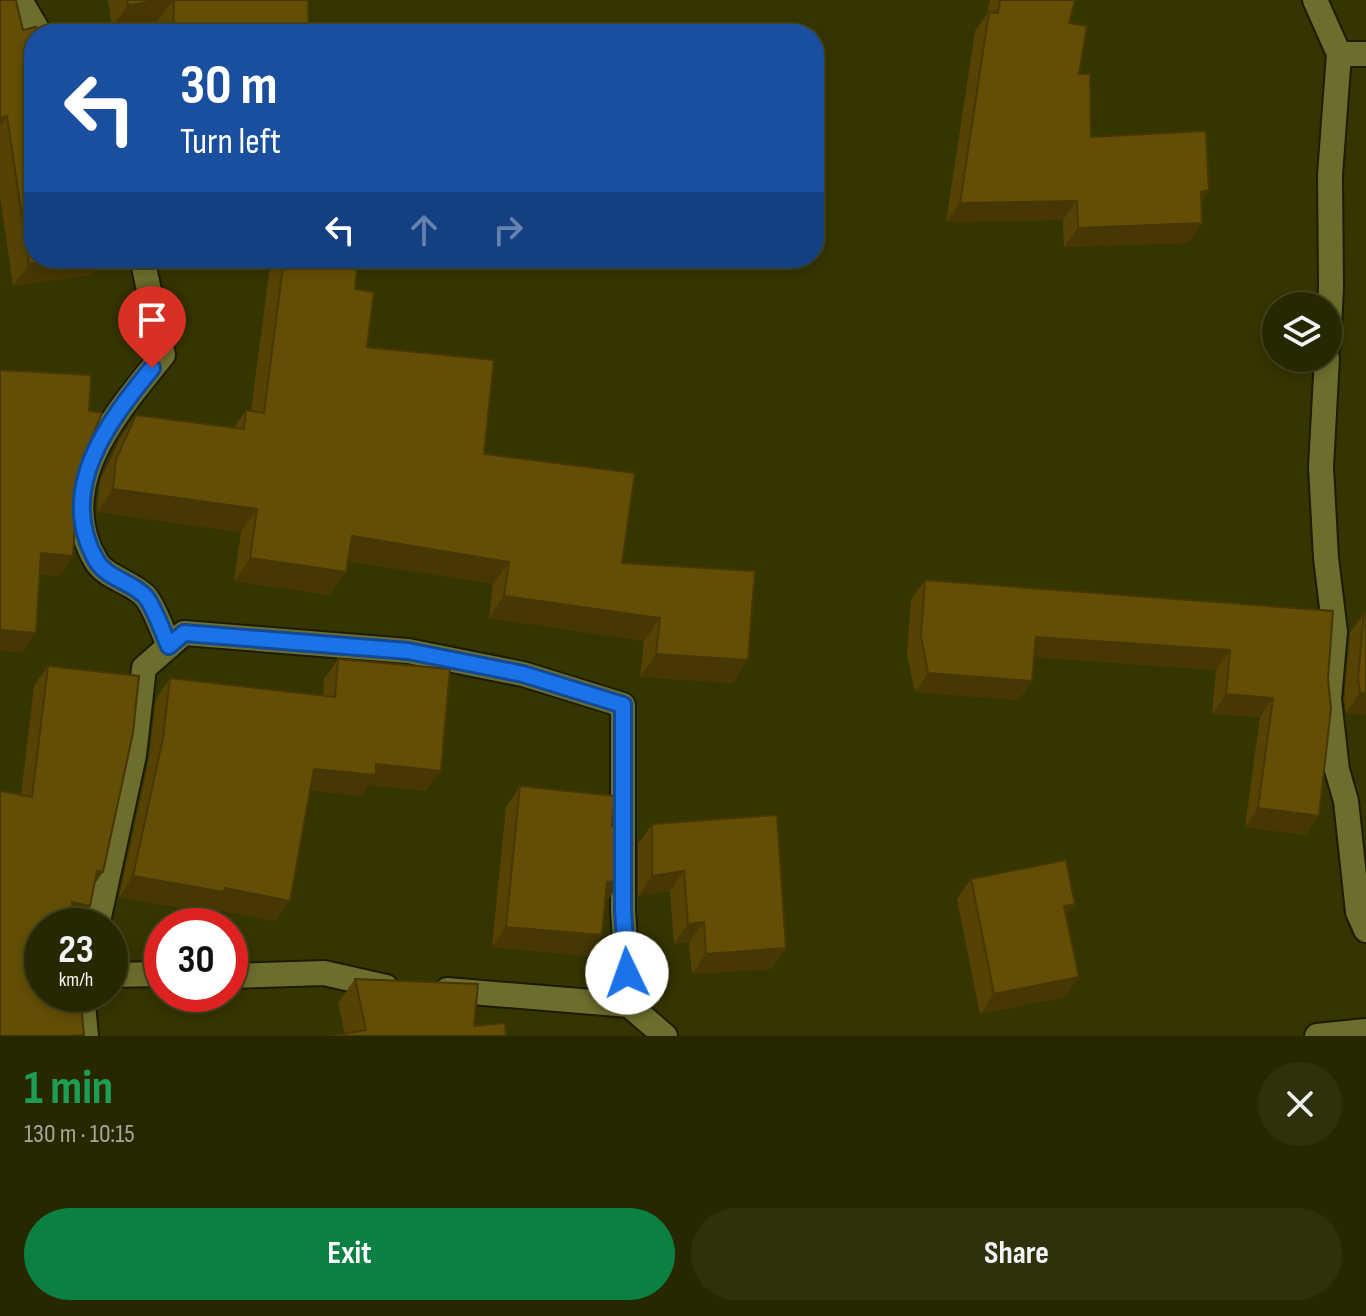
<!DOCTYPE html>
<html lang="en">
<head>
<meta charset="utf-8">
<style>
  :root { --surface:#282800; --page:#30300a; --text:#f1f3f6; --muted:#a5a699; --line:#442; --accent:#0b8043 }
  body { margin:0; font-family:"Sofia Sans Condensed",sans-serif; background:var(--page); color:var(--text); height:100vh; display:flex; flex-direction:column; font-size:30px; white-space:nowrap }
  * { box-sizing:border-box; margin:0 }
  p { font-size:26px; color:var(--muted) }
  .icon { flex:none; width:44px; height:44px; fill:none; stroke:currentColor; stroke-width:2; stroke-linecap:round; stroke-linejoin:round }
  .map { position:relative; height:1036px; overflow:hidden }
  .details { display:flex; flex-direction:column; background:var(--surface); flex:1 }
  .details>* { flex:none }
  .top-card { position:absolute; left:24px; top:24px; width:800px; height:244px; border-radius:32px; box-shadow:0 4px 12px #0003,0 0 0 2px var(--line); background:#1a4fa0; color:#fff; overflow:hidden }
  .fabs { position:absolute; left:1262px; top:292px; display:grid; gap:16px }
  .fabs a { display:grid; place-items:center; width:80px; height:80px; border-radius:50%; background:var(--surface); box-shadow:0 4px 12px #0003,0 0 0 2px var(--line); font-size:40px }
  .speed { position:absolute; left:24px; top:908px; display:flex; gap:16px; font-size:40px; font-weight:700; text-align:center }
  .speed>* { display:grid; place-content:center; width:104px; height:104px; border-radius:50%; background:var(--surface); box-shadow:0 4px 12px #0003,0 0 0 2px var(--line); line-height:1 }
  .speed small { font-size:20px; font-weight:400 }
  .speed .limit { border:12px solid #d22; background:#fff; color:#111 }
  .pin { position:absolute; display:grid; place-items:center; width:68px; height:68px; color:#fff; margin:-82px -34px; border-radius:50% 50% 50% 0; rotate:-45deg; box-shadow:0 0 8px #0007 }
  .pin .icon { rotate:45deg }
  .me { position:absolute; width:88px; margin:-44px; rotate:357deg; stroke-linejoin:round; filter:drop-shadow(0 0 6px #0008) }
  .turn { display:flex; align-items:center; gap:28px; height:168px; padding:0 24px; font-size:36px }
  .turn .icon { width:104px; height:104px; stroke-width:2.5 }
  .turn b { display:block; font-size:56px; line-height:68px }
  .lanes { display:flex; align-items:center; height:76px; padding:0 24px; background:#0003; justify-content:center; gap:40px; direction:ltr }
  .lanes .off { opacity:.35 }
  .round { display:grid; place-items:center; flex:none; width:84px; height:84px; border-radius:42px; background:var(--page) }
  .summary { display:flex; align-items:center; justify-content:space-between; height:136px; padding:0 24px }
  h1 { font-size:48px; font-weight:700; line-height:60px; color:#1e9e55 }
  .primary-button { display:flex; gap:16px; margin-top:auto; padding:16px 24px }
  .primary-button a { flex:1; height:92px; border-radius:48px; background:var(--accent); color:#fff; font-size:32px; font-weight:700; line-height:92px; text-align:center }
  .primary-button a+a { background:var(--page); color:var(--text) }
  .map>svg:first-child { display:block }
</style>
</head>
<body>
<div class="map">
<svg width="1366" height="1036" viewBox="0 0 1366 1036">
  <rect width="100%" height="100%" fill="#353500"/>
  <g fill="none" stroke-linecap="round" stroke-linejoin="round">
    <g stroke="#1c1c00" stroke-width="28">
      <g id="street">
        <path d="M20,0L40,34"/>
        <path d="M1315,0L1339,54H1366"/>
        <path d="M142,258L163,355C118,411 51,485 96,561C106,578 132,582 145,596C154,606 163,632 169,646"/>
        <path d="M1328,345L1331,288L1330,175L1339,54"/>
        <path d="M1327,358L1321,467L1326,558L1335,632L1329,699L1337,770L1346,801L1358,912L1366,930"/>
        <path d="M97,926L134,755L144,668L184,633L408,651L523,674L623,705V910L629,1005"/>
        <path d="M110,975L162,974"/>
        <path d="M230,976L324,973L386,987"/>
        <path d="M447,990L629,1005L665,1036"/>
        <path d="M82,994L86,1036"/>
        <path d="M1317,1036L1366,1031"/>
      </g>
    </g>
    <use href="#street" stroke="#6d6d2d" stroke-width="24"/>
  </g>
  <g fill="#564304">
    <path d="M0,0L23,30L34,258H103L91,275L13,286L0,196Z"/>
    <path d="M108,0H308L309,34H158V21L112,27Z"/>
    <path d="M990,0H1075L1069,23L1091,137L1209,190L1201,202L1189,243L1064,247L1063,220L946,222L975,31L987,14Z"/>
    <path d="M271,258H355V289L367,347L484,454L622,563L748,660L733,683L640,677L644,641L489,618L493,584L348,561L346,572L330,595L234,581L241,532L97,512L100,481L120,438L136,415L234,428L246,410L251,411Z"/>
    <path d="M925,580L1333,611L1319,816L1305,835L1245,827L1260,717L1212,714L1216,670L1034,657L1019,700L915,692L907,655L911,600Z"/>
    <path d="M1364,613H1366V715L1346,713L1344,699L1350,633Z"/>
    <path d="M338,659L426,791L369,785L361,796L310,790L276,921L212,909L210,913L119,897L149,758L156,699L170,678L323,695L324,679Z"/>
    <path d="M48,666L94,885L76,925H74L84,1035L83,1036H0L21,795L34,686Z"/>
    <path d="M520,786L612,826L608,900L605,901L588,956L492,947L506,807Z"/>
    <path d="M652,824L786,948L772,969L692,974L689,942L674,944L670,891L638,896V844Z"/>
    <path d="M971,879L1079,977L1065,997L980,1014L957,899Z"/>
    <path d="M355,979L474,1026L345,1034L338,1003Z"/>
  </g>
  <g fill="#463704">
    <path d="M164,0H173L158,21L112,27L128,5Z"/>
    <path d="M7,116L0,126V118Z"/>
    <path d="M1209,190L1195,210L1201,192Z"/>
    <path d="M1077,201L1063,220L946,222L960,203Z"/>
    <path d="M1202,223L1189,243L1064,247L1078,228Z"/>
    <path d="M69,258H103L91,275L13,286L29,264Z"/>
    <path d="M113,489L257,509L241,532L97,512Z"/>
    <path d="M352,536L509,562L493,584L336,559Z"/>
    <path d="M41,553L73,556L59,576L26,574Z"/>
    <path d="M250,558L346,572L330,595L234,581Z"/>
    <path d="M504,596L660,618L644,641L489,618Z"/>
    <path d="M0,630L36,633L22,653L0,651Z"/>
    <path d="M1036,637L1230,650L1216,670L1022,656Z"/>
    <path d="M656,654L748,660L733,683L640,677Z"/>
    <path d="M928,673L1032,681L1019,700L915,692Z"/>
    <path d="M1360,693H1366V715L1346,713Z"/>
    <path d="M1226,694L1273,698L1260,717L1212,714Z"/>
    <path d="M376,764L441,771L426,791L369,785L361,796L300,789L314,769Z"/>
    <path d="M1258,808L1319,816L1305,835L1245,827Z"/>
    <path d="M97,871L103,872L89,892Z"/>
    <path d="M684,871L670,891L638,896L652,876Z"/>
    <path d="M133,876L225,888L290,901L276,921L212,909L210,913L119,897Z"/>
    <path d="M622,880L608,900L593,903L607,882Z"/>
    <path d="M72,902L90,906L76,925L59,922Z"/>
    <path d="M1075,904L1060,924L1064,906Z"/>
    <path d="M704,922L689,942L674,944L688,924Z"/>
    <path d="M506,927L602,935L588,956L492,947Z"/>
    <path d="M786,948L772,969L692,974L706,954Z"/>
    <path d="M1079,977L1065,997L980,1014L994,994Z"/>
  </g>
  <g fill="#644e05" stroke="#463704" stroke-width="2">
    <path d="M0,0H16L23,30L36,27L38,34H34V258H69L29,264L7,116L0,118Z"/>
    <path d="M127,0H164L128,5Z"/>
    <path d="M174,0H308L309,34H173Z"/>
    <path d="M1000,0H1075L1069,23L1087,26L1079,74H1090L1091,137L1206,131L1209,190L1201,192L1202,223L1078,228L1077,201L960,203L989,12L998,13Z"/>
    <path d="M284,258H355V261L358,262L355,289L374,292L367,347L494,360L484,454L635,473L622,563L755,571L748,660L656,654L660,618L504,596L509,562L352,536L346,572L250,558L257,509L113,489L116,459L136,415L244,429L246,410L264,413Z"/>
    <path d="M0,370L91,375L89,411L102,413L86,452L81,487L77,486L73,556L41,553L36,633L0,630Z"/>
    <path d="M925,580L1333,611L1328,679L1331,708L1319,816L1258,808L1273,698L1226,694L1230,650L1036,637L1032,681L928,673L921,636Z"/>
    <path d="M1364,613H1366V693H1360L1358,679Z"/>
    <path d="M338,659L450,669L441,771L376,764V775L314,769L290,901L225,888L224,892L133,876L163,738L170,678L335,697Z"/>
    <path d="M48,666L139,676L133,733L103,872L97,871L90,906L72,902L74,926H42V994H80L84,1035L68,1036H0V791L32,797Z"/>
    <path d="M520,786L615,796L612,826H622V880L607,882L602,935L506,927Z"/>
    <path d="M777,815L786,948L706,954L704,922L688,924L684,871L652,876V824Z"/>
    <path d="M1066,860L1075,904L1064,906L1079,977L994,994L971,879Z"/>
    <path d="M355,979L478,984L474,1026L505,1023L506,1036H331L366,1030Z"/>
  </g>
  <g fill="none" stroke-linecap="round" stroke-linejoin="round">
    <g stroke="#114b97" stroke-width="20">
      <path id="route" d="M152,368C108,422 56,489 96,560C106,578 132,582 145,596C154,606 163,633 169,646L184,633L408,651L523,674L623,705V910L627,973"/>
    </g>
    <use href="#route" stroke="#1a73e8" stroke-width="14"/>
  </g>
</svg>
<div class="fabs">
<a><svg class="icon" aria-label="layers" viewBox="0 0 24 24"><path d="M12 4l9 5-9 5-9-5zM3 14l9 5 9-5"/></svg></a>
</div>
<div class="speed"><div>23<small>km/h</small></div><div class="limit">30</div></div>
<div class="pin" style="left:152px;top:368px;background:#d93025"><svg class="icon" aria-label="arrive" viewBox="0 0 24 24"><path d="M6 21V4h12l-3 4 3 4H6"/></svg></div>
<svg class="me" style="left:627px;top:973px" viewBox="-20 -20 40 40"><circle r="19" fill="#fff"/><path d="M0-13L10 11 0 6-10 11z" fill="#1a73e8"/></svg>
<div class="top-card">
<div class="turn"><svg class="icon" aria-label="left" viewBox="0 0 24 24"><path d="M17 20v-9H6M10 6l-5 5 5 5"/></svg><div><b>30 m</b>Turn left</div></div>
<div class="lanes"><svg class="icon" aria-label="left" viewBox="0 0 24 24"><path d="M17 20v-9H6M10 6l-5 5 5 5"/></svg><svg class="icon off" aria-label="ahead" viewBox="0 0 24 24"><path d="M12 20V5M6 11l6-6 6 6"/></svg><svg class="icon off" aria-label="right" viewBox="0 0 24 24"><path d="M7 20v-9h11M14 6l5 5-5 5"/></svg></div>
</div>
</div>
<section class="details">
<div class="summary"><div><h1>1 min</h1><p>130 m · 10:15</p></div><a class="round"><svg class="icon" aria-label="close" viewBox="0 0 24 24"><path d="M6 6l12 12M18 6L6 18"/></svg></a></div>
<div class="primary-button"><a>Exit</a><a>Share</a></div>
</section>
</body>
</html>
